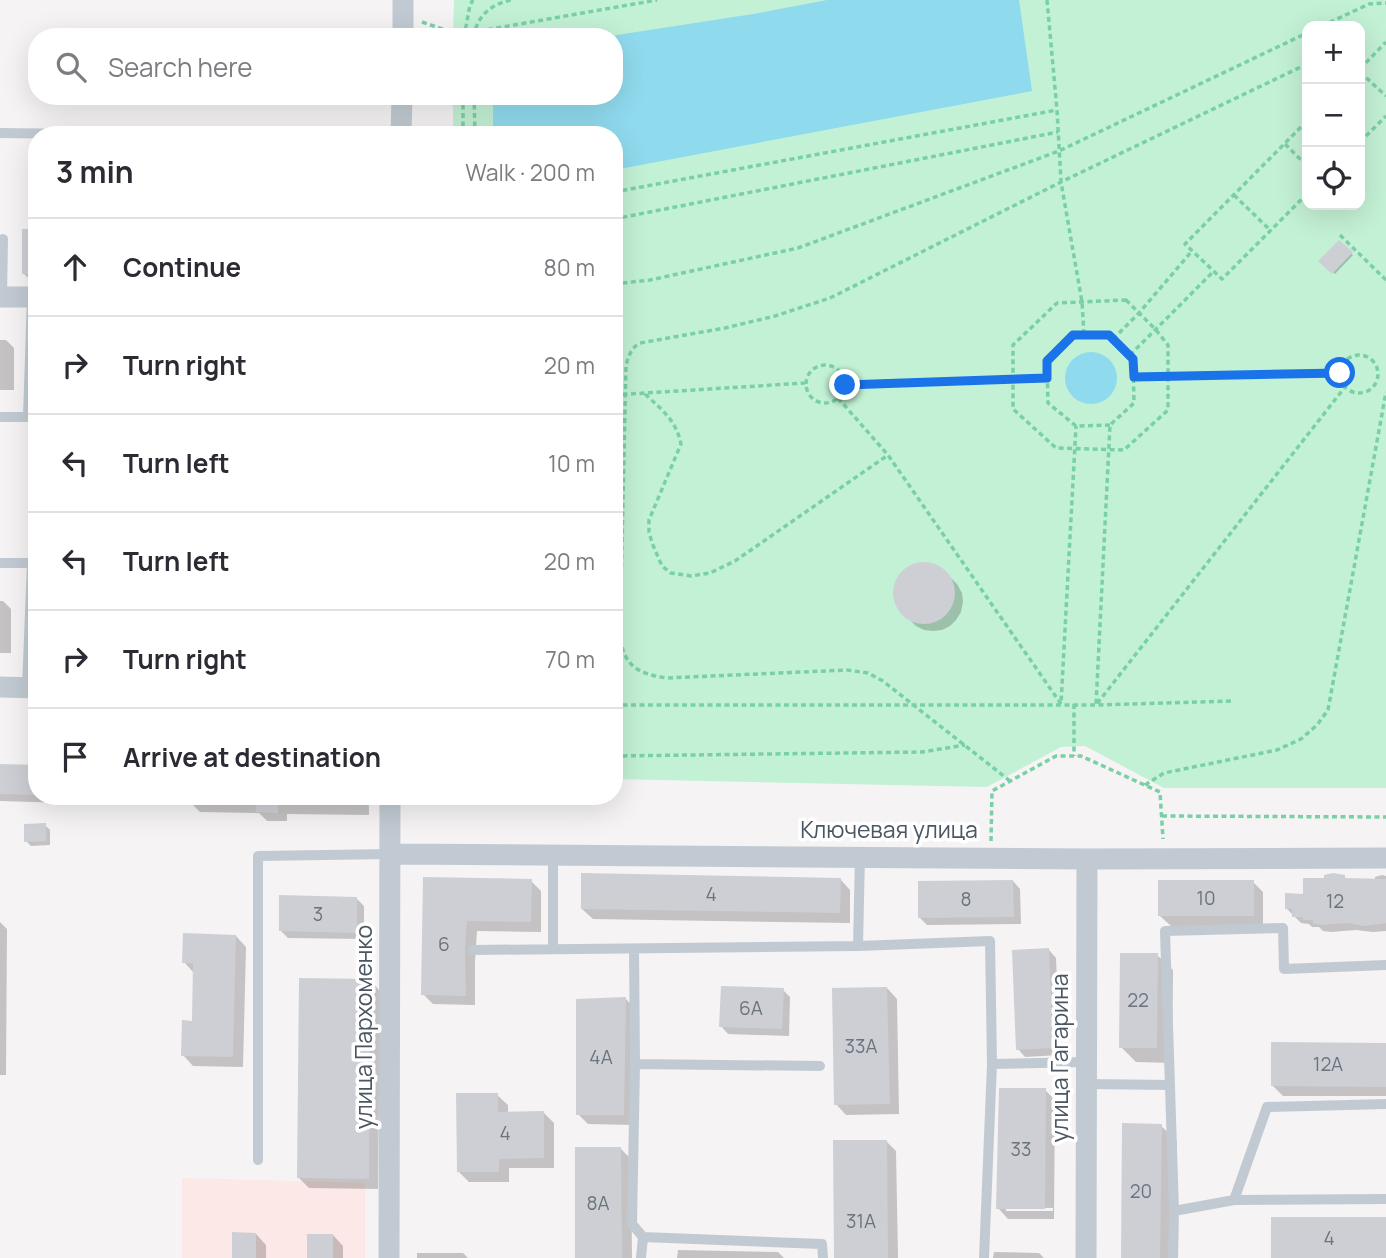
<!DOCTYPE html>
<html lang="en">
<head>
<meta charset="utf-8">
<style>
  body { margin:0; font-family:Manrope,sans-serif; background:#f7f7f7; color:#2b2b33 }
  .controls { position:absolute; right:21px; top:21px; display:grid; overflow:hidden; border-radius:14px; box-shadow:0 7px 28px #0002 }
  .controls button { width:63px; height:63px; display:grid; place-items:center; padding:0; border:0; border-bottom:2px solid #e1e1e2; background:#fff; color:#2b2b33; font:35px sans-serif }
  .stop { position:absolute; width:21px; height:21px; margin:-16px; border:5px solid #1a73e8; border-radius:50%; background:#fff }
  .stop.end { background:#1a73e8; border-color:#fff; box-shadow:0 2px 7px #0008 }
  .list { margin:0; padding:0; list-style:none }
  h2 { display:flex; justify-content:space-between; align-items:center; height:91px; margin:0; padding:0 28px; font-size:30px }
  h2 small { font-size:23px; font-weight:400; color:#7c7c81 }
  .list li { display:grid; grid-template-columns:46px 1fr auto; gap:21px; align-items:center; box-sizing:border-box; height:98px; padding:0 28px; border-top:2px solid #e1e1e2 }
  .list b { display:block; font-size:26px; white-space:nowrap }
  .list em { font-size:23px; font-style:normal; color:#7c7c81 }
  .icon { flex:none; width:38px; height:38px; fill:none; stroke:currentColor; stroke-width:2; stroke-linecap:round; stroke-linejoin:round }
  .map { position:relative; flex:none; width:1386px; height:1258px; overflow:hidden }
  .search { position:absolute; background:#fff; box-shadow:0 7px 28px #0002; left:28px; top:28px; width:595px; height:77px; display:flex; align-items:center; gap:18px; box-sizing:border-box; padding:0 24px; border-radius:28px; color:#7c7c81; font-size:26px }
  .panel { position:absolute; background:#fff; box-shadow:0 7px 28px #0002; left:28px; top:126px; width:595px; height:679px; border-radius:28px }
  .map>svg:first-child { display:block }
</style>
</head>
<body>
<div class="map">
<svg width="1386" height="1258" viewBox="0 0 1386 1258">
  <rect width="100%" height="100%" fill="#f5f3f3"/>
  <!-- medical -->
  <path fill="#fce8e6" d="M182,1178l183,5v75h-183z"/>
  <!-- green -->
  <path fill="#c3f1d5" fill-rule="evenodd" d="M454,0h932v788h-222l-79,-42 -24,1 -74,40 -373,-8v-644h-161v-39h161v-59h-161zM1307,26h53v179h-53z"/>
  <!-- water -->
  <path fill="#90daee" d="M827,0h192l13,91 -418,79v-35h-121v-39h121v-59h-10l149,-23z
    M1065 378a26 26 0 1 1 52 0a26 26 0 1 1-52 0Z"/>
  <!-- shadow -->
  <path fill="#0003" fill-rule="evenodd" d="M37,231v50h-5l-8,-7z
    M1339,242l14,13 -18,19 -14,-13z
    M0,340h6l8,8v42h-14z
    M923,563l10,1 9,5 15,15 5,9 1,9 -2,10 -5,8 -6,6 -8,4 -9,1 -9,-1 -8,-4 -15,-15 -5,-7 -1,-9 1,-9 3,-9 7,-7 8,-5z
    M0,601h3l8,8v44h-11z
    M0,766l37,1v29h30v7l-67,-2z
    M103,796h27v8h-20z
    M191,796h178v19l-82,-1v7h-20l-8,-8 -59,-1 -9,-9z
    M45,825l5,5v15l-19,1 -5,-5z
    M1382,875l4,1v55l-13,1 -17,-2 -25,2 -8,-1 -4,-4h-7l-3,-3 -8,-1 -15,-15 19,-13 39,-18 3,3h28v-3z
    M425,879l106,2 10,10v41l-64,-1 -2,30v44l-42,-1 -10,-10z
    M840,879l10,11v33l-257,-4 -11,-10z
    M1013,881l7,8 1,35 -94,1 -7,-7z
    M1253,882l10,10v34h-92l-11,-10z
    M357,899l7,7v33l-76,-1 -8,-8z
    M0,922l7,7 -1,146h-6z
    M236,936l10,11 -3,120 -50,-1 -10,-11 10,-33 1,-49 -10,-11z
    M1049,950l7,8 4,97 -35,2 -7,-8z
    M1157,955l16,15 -1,93 -36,-1 -15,-15z
    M370,980l10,11 -2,198 -69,-1 -10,-10z
    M887,988l10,11 2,115 -53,1 -10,-11z
    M783,990l7,7 -1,39 -61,-2 -7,-8z
    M626,999l10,11 -2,115 -46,-1 -10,-10z
    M1386,1044v52h-103l-11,-11z
    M1045,1090l10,10 -1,119h-46l-10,-11zM1006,1207l47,1v3h-47z
    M497,1095l11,10v8h36l10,10v45h-45v14h-40l-11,-11z
    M1161,1126l16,15 -2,117h-52z
    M886,1141l10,10 2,107h-62z
    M621,1149l10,10 1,99h-55z
    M256,1234l10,11v13h-32z
    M333,1235l10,11v12h-34z
    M678,1250l100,2 6,6h-107z
    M994,1252l45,1 5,5h-51z
    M417,1253h46l5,5h-51z"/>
  <!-- building -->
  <path fill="#cdcfd5" d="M22,229h15v45h-15z
    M1339,240l14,12 -21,22 -14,-13z
    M893 593a31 31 0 1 1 62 0a31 31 0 1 1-62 0Z
    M0,764l37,1v30l-37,-1z
    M256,796h22v17l-22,-1z
    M46,823v18l-22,1v-18z
    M581,873l260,5 -1,35 -259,-4z
    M1333,873l12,2v3l41,1v44l-22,3 -16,-3 -25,2 -10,-1v-4h-10v-3h-11v-8h-7v-16l18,1v-16h21v-3z
    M423,877l109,2 -1,43 -64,-1 -2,28 1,47 -45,-1z
    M1013,880l1,37 -96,1v-37z
    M1158,880h96v36h-96z
    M279,895l78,2v36l-78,-2z
    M183,933l53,2 -3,122 -52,-1 1,-36 10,1 1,-58h-11z
    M1049,948l4,100 -37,2 -4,-100z
    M1120,953h38l-1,95h-38z
    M299,978l71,1 -1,200 -72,-1z
    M721,986l63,2 -2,41 -63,-2z
    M887,987l3,117 -56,1 -2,-117z
    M626,997l-2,118h-48v-116z
    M1271,1042l115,1v44l-115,-1z
    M999,1088h47l-1,121h-49z
    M456,1093h42v19l46,-1v47l-45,1v13h-42z
    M1122,1123l40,1 -2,134h-39z
    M833,1140h54l1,118h-54z
    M575,1147h46l1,111h-47z
    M1271,1217h115v41h-115z
    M232,1232l24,1v25h-24z
    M307,1234h26v24h-26z"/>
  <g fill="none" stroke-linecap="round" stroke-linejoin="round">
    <!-- path -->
    <path stroke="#7ad0a6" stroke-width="3.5" stroke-dasharray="5 3.5" stroke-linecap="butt" d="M1047,0l10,110 4,72 21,120 2,33
      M422,22l32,11 20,-1 183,-32
      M1322,26l47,-22 17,-1
      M464,37l6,-32 3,-5
      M474,37c2,-20 17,-33 37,-37
      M1360,69l26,-27
      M1360,72l26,24
      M474,96l1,39
      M1307,121l-122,123 37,35 85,-85
      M463,135v-39
      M1360,142l26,-26
      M1285,144l22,22
      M614,192l443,-82
      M1234,195l36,35
      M614,219l444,-87
      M1340,235l46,45
      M614,284l36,-4 148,-32 261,-97 248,-118
      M1126,300l30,30 12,15v65l-44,40 -68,-2 -43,-39v-64l44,-42z
      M1113,339l26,-26 53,-62
      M1340 374a19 19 0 1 1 38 0a19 19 0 1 1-38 0Z
      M1130,355l84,-84
      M806 384a19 19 0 1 1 38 0a19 19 0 1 1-38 0Z
      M1134,377l206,-4
      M844,385l203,-7
      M645,394c17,16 31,26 36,50l-32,76v12l3,11 10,23 9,7 20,3 19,-3 25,-12 153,-106
      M614,395l191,-12
      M838,398l50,57 173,249 15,-278
      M1110,425l-34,1 -28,-23 -1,-42 26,-26h36l24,24 1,44 -24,22 -14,280 249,-318
      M1074,704v52
      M614,705h482l138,-4
      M614,756l308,-4 43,-7
      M1010,781l-127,-100 -15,-8 -21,-3 -180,8c-29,-4 -44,-12 -47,-43l6,-270c3,-10 5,-17 14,-22l85,-15 50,-12 55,-18 231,-116 246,-118
      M1145,785l19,-12 113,-23 24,-11 16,-14 11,-15 58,-318
      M1162,816l224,1
      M991,841l1,-50 64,-35h25l79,36 3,47"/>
    <!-- service -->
    <path stroke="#c1cad2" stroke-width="10" d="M0,133l169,2
      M2,297l1,-58
      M0,417h28l4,-120
      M0,563h32l-5,125
      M858,946l2,-90
      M553,949v-94
      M634,949l1,115
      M473,950l385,-4 132,-5 2,123 -8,194
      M992,1064l95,-2
      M1086,1084l84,1
      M258,1160v-304l133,-2
      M1234,1200l33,-93 119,-3
      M1174,1211l-9,-280 118,-3 1,41 102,-4
      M643,1237l-11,-13 3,-160 185,2
      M641,1258l2,-21 179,7 1,14
      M1173,1258l1,-47 60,-11 152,-1"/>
    <!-- minor -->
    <path stroke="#c1cad2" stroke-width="21" d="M403,37v-37
      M401,135l1,-39
      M0,297h37
      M0,687l37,1
      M391,854l696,5 299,-1
      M389,1258l1,-462
      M1086,1258l1,-399"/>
  </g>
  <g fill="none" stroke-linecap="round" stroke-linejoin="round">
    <!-- route -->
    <path stroke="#1a73e8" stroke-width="9" d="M845,385l202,-7v-17l26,-26h36l24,24 1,18 206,-4"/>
  </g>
  <g text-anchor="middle" stroke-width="7" stroke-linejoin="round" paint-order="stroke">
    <!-- number labels -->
    <g font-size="19" fill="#6b747e">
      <text x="711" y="901">4</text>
      <text x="1206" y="905">10</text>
      <text x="966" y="906">8</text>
      <text x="1335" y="908">12</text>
      <text x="318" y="921">3</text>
      <text x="444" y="951">6</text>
      <text x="1138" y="1007">22</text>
      <text x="751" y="1015">6А</text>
      <text x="861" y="1053">33А</text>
      <text x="601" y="1064">4А</text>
      <text x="1328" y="1071">12А</text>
      <text x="505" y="1140">4</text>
      <text x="1021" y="1156">33</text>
      <text x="1141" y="1198">20</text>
      <text x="598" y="1210">8А</text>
      <text x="861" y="1228">31А</text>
      <text x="1329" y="1245">4</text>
    </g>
    <!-- street labels -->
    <g font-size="23" fill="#4a5661" stroke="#fff">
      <text x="889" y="838">Ключевая улица</text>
      <text transform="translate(364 1027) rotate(-90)" y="8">улица Пархоменко</text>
      <text transform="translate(1060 1058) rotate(-90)" y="8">улица Гагарина</text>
    </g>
  </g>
</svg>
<div class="controls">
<button>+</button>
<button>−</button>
<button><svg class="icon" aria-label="locate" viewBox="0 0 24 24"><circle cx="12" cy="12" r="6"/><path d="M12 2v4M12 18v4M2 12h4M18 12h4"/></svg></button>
</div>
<div class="stop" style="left:1340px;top:373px"></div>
<div class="stop end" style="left:845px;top:385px"></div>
<div class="search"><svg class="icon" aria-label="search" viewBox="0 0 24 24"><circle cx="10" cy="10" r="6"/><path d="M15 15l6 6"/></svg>Search here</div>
<section class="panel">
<h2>3 min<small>Walk · 200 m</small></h2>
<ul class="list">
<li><svg class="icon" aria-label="ahead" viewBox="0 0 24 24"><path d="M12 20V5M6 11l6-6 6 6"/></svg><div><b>Continue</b></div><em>80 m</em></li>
<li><svg class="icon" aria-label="right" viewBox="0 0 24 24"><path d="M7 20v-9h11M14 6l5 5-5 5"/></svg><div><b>Turn right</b></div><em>20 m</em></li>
<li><svg class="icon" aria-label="left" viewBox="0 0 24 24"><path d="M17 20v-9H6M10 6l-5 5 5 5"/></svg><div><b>Turn left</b></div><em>10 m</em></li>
<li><svg class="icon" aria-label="left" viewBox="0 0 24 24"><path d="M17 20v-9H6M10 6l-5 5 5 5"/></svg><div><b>Turn left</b></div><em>20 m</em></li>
<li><svg class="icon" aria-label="right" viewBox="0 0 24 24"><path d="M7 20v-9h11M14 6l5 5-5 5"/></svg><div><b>Turn right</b></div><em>70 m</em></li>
<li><svg class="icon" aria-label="arrive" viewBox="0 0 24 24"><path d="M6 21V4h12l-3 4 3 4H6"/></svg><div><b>Arrive at destination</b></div></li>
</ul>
</section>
</div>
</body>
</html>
